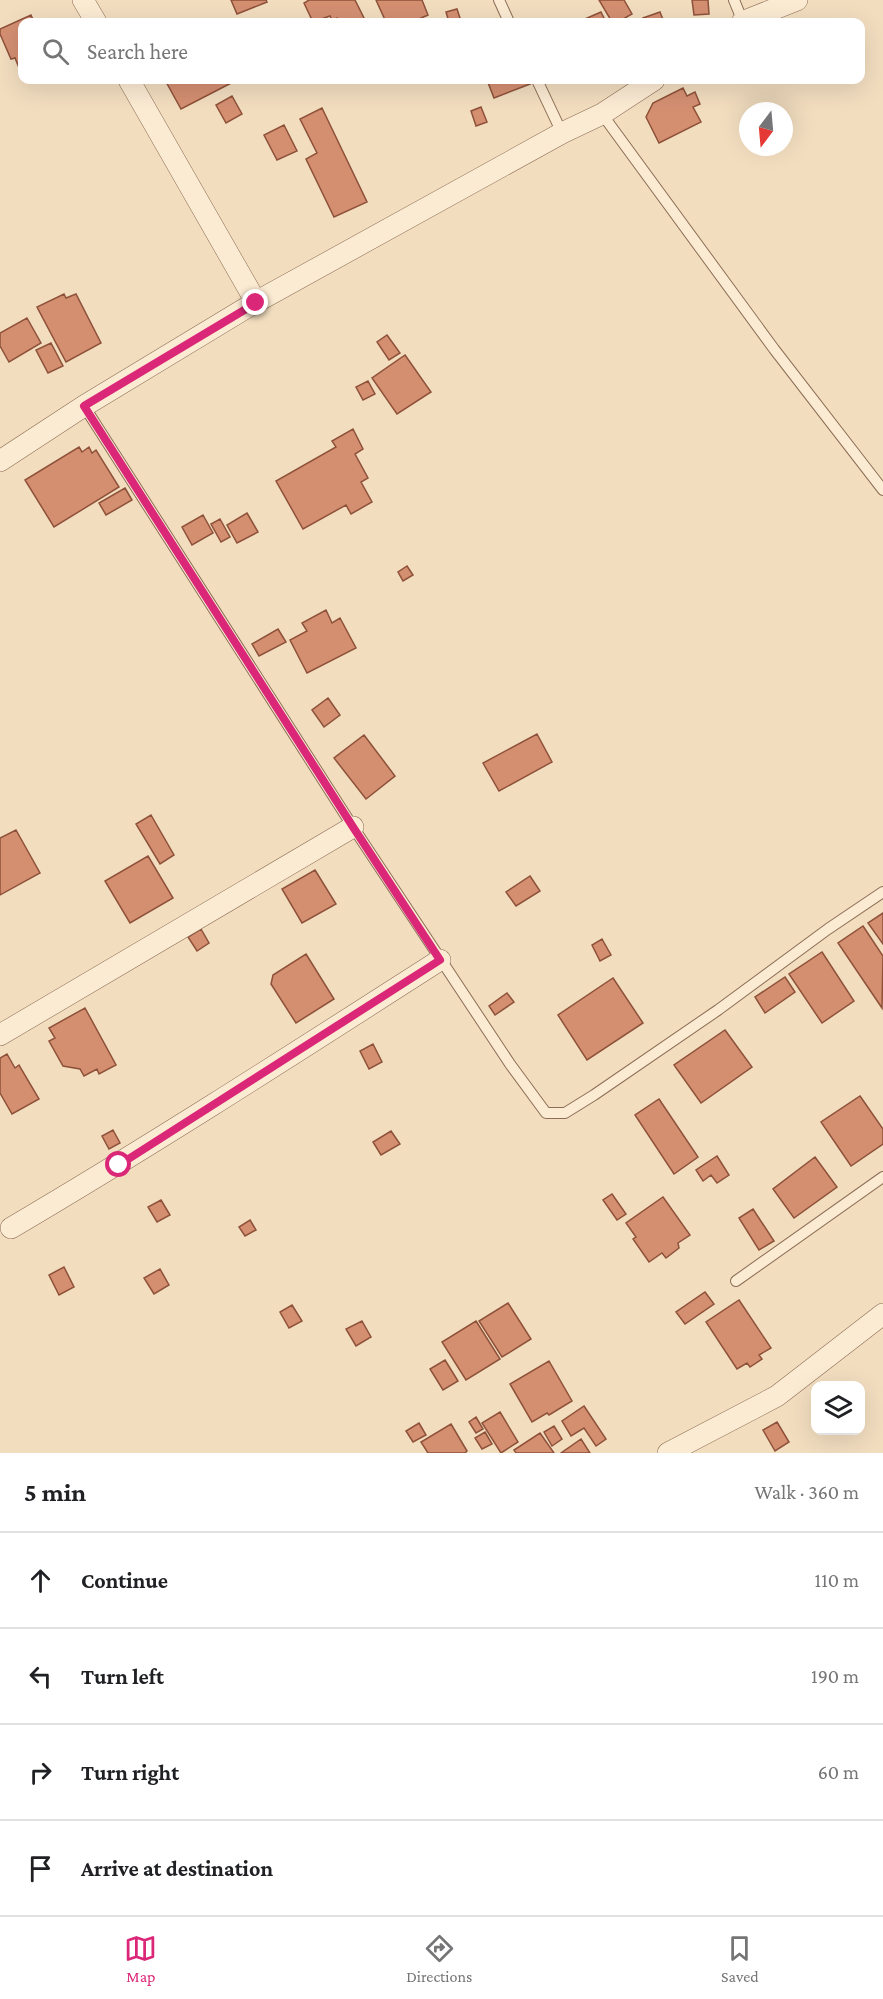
<!DOCTYPE html>
<html lang="en">
<head>
<meta charset="utf-8">
<style>
  body { margin:0; font-family:"Crimson Pro",serif; background:#f6f6f6; color:#202124 }
  .controls { position:absolute; right:18px; bottom:18px; display:grid; overflow:hidden; border-radius:12px; box-shadow:0 6px 24px #0002 }
  .controls button { width:54px; height:54px; display:grid; place-items:center; padding:0; border:0; border-bottom:2px solid #e0e0e0; background:#fff; color:#202124; font:30px sans-serif }
  .compass { position:absolute; left:739px; top:102px; width:54px; height:54px; border-radius:50%; background:#fff; box-shadow:0 6px 24px #0002; rotate:196deg }
  .stop { position:absolute; width:18px; height:18px; margin:-14px; border:4px solid #db2777; border-radius:50%; background:#fff }
  .stop.end { background:#db2777; border-color:#fff; box-shadow:0 2px 6px #0008 }
  .list { margin:0; padding:0; list-style:none }
  h2 { display:flex; justify-content:space-between; align-items:center; height:78px; margin:0; padding:0 24px; font-size:26px }
  h2 small { font-size:20px; font-weight:400; color:#757577 }
  .list li { display:grid; grid-template-columns:39px 1fr auto; gap:18px; align-items:center; box-sizing:border-box; height:96px; padding:0 24px; border-top:2px solid #e0e0e0 }
  .list b { display:block; font-size:22px; white-space:nowrap }
  .list em { font-size:20px; font-style:normal; color:#757577 }
  .icon { flex:none; width:33px; height:33px; fill:none; stroke:currentColor; stroke-width:2; stroke-linecap:round; stroke-linejoin:round }
  .map { position:relative; flex:none; width:883px; height:1453px; overflow:hidden }
  .search { position:absolute; background:#fff; box-shadow:0 6px 24px #0002; left:18px; right:18px; top:18px; height:66px; display:flex; align-items:center; gap:15px; box-sizing:border-box; padding:0 21px; border-radius:12px; color:#757577; font-size:22px }
  .sheet { height:462px; background:#fff }
  nav { display:flex; justify-content:space-around; align-items:center; box-sizing:border-box; height:84px; border-top:2px solid #e0e0e0; background:#fff; font-size:16px; color:#757577 }
  nav a { display:grid; justify-items:center; gap:3px }
  nav .on { color:#db2777 }
  .map>svg:first-child { display:block }
</style>
</head>
<body>
<div class="map">
<svg width="883" height="1453" viewBox="0 0 883 1453">
  <rect width="100%" height="100%" fill="#f2ddbf"/>
  <!-- building -->
  <path fill="#d48f71" stroke="#8e5139" stroke-width="1.5" d="M231,0h35l1,2 -30,12z
    M309,0h46l11,22h-27l-2,-4 -5,2 -2,-4 -17,6 -9,-19z
    M376,0h46l6,15 -16,7h-26z
    M599,0h25l8,14 -14,8h-6z
    M692,0h16l1,14 -15,1z
    M457,9l4,12 -12,1 -3,-10z
    M601,12l5,10h-28z
    M660,12l4,10h-19l-2,-4z
    M31,15l3,7h-12v47l-2,1 -5,-12 -4,1 -11,-25v-5z
    M165,80h72l-56,29z
    M487,80h41l2,4 -36,14z
    M683,88l4,8 8,-4 5,12 -7,3 8,15 -42,21 -13,-26 7,-14z
    M232,96l10,18 -16,9 -10,-18z
    M481,107l6,15 -11,4 -5,-15z
    M322,108l45,94 -33,15 -28,-58 11,-6 -17,-34z
    M284,125l13,26 -20,9 -13,-25z
    M64,294l2,4 10,-4 25,49 -35,19 -29,-55z
    M27,318l14,25 -32,19 -9,-16v-13z
    M387,335l13,18 -11,7 -12,-18z
    M51,343l12,23 -15,7 -12,-23z
    M405,355l26,37 -34,22 -25,-36z
    M368,381l7,13 -12,6 -7,-13z
    M353,429l10,20 -8,5 13,24 -7,4 11,20 -21,12 -5,-9 -43,24 -27,-48 60,-34 -4,-6z
    M79,447l3,5 7,-5 3,6 4,-3 23,37 -65,40 -29,-47z
    M125,488l7,12 -26,15 -7,-12z
    M247,513l11,19 -21,11 -10,-18z
    M203,515l10,18 -21,12 -10,-18z
    M220,519l10,18 -9,5 -10,-18z
    M407,566l6,9 -10,6 -5,-9z
    M326,610l6,13 8,-5 16,30 -49,25 -17,-33 17,-9 -5,-8z
    M278,629l8,13 -27,14 -7,-12z
    M328,698l12,17 -16,12 -12,-17z
    M537,734l15,28 -53,29 -16,-28z
    M364,735l31,41 -29,23 -32,-41z
    M151,815l23,40 -14,9 -24,-40z
    M16,830l24,43 -40,22v-57z
    M148,856l25,42 -43,25 -25,-42z
    M315,870l21,34 -34,19 -20,-34z
    M530,876l10,15 -24,15 -10,-14z
    M883,913v31l-15,-21z
    M863,926l20,30 -1,52 -44,-65z
    M201,929l8,14 -12,8 -9,-14z
    M602,939l9,16 -11,6 -8,-16z
    M822,952l32,49 -32,22 -33,-49z
    M306,954l28,45 -38,24 -25,-39 2,-9z
    M785,977l10,15 -30,21 -10,-16z
    M613,978l30,45 -56,37 -29,-45z
    M507,993l7,9 -19,13 -6,-9z
    M85,1008l31,57 -17,9 -2,-5 -13,7 -4,-7 -17,-3 -14,-25 6,-3 -6,-10z
    M725,1030l27,37 -51,36 -27,-38z
    M373,1044l9,18 -13,7 -9,-18z
    M7,1054l8,14 4,-3 20,34 -27,15 -12,-21v-35z
    M860,1096l23,33v15l-32,22 -30,-44z
    M659,1099l39,58 -24,17 -39,-59z
    M113,1130l7,13 -11,6 -7,-13z
    M391,1131l9,13 -19,11 -8,-13z
    M717,1156l12,19 -12,8 -6,-8 -8,6 -7,-11z
    M815,1157l22,30 -43,31 -21,-29z
    M612,1194l14,20 -9,6 -14,-20z
    M663,1197l27,38 -12,8 1,5 -13,10 -4,-5 -13,9 -16,-23 3,-2 -10,-14z
    M161,1200l9,15 -13,7 -9,-15z
    M753,1209l21,32 -15,9 -20,-32z
    M250,1220l6,10 -11,6 -6,-9z
    M64,1267l10,20 -15,8 -10,-20z
    M160,1269l9,16 -15,9 -10,-16z
    M705,1292l9,12 -29,20 -9,-12z
    M739,1300l32,48 -12,7 3,4 -12,8 -3,-4 -10,6 -31,-47z
    M508,1303l23,36 -29,18 -23,-36z
    M292,1305l10,16 -13,7 -9,-16z
    M362,1321l9,16 -15,9 -10,-17z
    M476,1321l24,38 -34,21 -24,-38z
    M445,1360l13,21 -15,9 -13,-21z
    M549,1361l23,40 -23,14 -2,-2 -15,9 -22,-38z
    M584,1406l22,33 -10,7 -12,-18 -13,8 -9,-15z
    M500,1412l18,30 -17,11 -19,-30z
    M476,1417l7,12 -7,4 -7,-11z
    M777,1422l12,20 -14,9 -12,-21z
    M419,1423l7,12 -13,7 -7,-11z
    M451,1424l16,27 -2,2h-37l-7,-11z
    M554,1426l8,13 -10,7 -8,-14z
    M485,1432l7,12 -10,5 -7,-11z
    M540,1433l14,20h-38l-2,-3z
    M581,1439l9,14h-29z"/>
  <g fill="none" stroke-linecap="round" stroke-linejoin="round">
    <!-- lane casing -->
    <g stroke="#8c6d55" stroke-width="12">
      <path id="lane" d="M499,0l10,22
        M734,0l9,22
        M537,80l25,53
        M602,114l172,235 109,141
        M84,406l269,421 157,237 36,49h19l29,-18 124,-85 110,-81 55,-37
        M736,1281l147,-104"/>
    </g>
    <!-- street casing -->
    <g stroke="#8c6d55" stroke-width="22">
      <path id="street" d="M83,0l13,22
        M742,22l55,-22
        M129,80l127,222
        M0,461l84,-55 172,-104 306,-169 40,-19 52,-34
        M0,1035l353,-208
        M11,1228c146,-86 287,-177 429,-268
        M668,1453l109,-57 106,-82"/>
    </g>
    <!-- lane -->
    <use href="#lane" stroke="#fcebd3" stroke-width="10"/>
    <!-- street -->
    <use href="#street" stroke="#fcebd3" stroke-width="21"/>
  </g>
  <g fill="none" stroke-linecap="round" stroke-linejoin="round">
    <!-- route -->
    <path stroke="#db2777" stroke-width="8" d="M119,1165l321,-205 -87,-133 -269,-421 172,-103"/>
  </g>
</svg>
<div class="controls">
<button><svg class="icon" aria-label="layers" viewBox="0 0 24 24"><path d="M12 4l9 5-9 5-9-5zM3 14l9 5 9-5"/></svg></button>
</div>
<svg class="compass" viewBox="-18 -18 36 36"><path d="M0-13l5 13h-10z" fill="#e53935"/><path d="M0 13l5-13h-10z" fill="#757577"/></svg>
<div class="stop" style="left:119px;top:1165px"></div>
<div class="stop end" style="left:256px;top:303px"></div>
<div class="search"><svg class="icon" aria-label="search" viewBox="0 0 24 24"><circle cx="10" cy="10" r="6"/><path d="M15 15l6 6"/></svg>Search here</div>
</div>
<section class="sheet">
<h2>5 min<small>Walk · 360 m</small></h2>
<ul class="list">
<li><svg class="icon" aria-label="ahead" viewBox="0 0 24 24"><path d="M12 20V5M6 11l6-6 6 6"/></svg><div><b>Continue</b></div><em>110 m</em></li>
<li><svg class="icon" aria-label="left" viewBox="0 0 24 24"><path d="M17 20v-9H6M10 6l-5 5 5 5"/></svg><div><b>Turn left</b></div><em>190 m</em></li>
<li><svg class="icon" aria-label="right" viewBox="0 0 24 24"><path d="M7 20v-9h11M14 6l5 5-5 5"/></svg><div><b>Turn right</b></div><em>60 m</em></li>
<li><svg class="icon" aria-label="arrive" viewBox="0 0 24 24"><path d="M6 21V4h12l-3 4 3 4H6"/></svg><div><b>Arrive at destination</b></div></li>
</ul>
</section>
<nav>
<a class="on"><svg class="icon" aria-label="map" viewBox="0 0 24 24"><path d="M3 6l6-2 6 2 6-2v14l-6 2-6-2-6 2zM9 4v14M15 6v14"/></svg>Map</a>
<a><svg class="icon" aria-label="directions" viewBox="0 0 24 24"><path d="M12 3l9 9-9 9-9-9zM9 14v-3h6M13 9l2 2-2 2"/></svg>Directions</a>
<a><svg class="icon" aria-label="saved" viewBox="0 0 24 24"><path d="M7 4h10v16l-5-4-5 4z"/></svg>Saved</a>
</nav>
</body>
</html>
